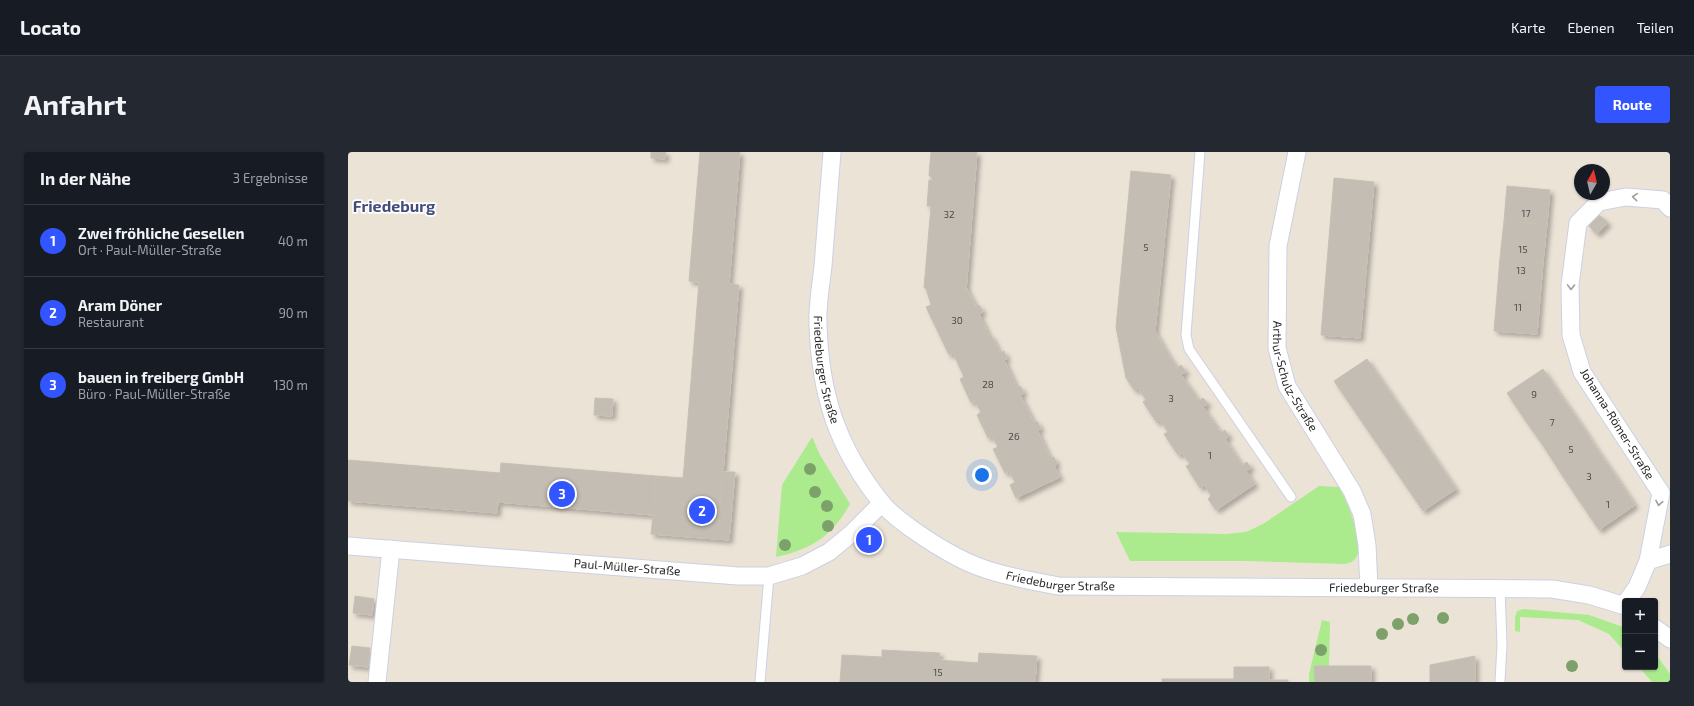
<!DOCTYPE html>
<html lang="de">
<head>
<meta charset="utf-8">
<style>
  body { margin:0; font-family:"Exo 2",sans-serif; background:#242831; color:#f1f3f6 }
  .controls { position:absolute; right:12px; bottom:12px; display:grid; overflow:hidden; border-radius:4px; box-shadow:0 1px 3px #0004 }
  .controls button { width:36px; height:36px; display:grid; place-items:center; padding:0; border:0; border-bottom:1px solid #363941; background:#171b24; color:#f1f3f6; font:20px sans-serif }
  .compass { position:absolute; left:1226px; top:12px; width:36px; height:36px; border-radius:50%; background:#171b24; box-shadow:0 1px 3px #0004; rotate:8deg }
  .you { position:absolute; left:634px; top:323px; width:14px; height:14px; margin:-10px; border:3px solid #fff; border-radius:50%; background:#1a73e8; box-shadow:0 0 0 6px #1a73e833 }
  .badge { display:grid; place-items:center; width:26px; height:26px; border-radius:50%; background:#3255ff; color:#fff; font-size:13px; font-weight:700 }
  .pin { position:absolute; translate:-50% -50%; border:2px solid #fff; box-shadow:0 1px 4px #0006 }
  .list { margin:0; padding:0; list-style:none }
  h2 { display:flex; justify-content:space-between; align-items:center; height:52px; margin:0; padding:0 16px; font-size:17px }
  h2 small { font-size:13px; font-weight:400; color:#9ea1a6 }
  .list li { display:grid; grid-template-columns:26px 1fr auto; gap:12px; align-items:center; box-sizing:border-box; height:72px; padding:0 16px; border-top:1px solid #363941 }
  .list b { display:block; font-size:15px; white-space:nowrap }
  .list p { margin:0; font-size:13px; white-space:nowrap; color:#9ea1a6 }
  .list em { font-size:13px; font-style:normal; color:#9ea1a6 }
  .map { position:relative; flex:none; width:1322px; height:530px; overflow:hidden; border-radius:4px }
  header { display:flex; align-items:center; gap:24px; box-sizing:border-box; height:56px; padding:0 20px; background:#171b24; border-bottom:1px solid #363941 }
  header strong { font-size:19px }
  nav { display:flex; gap:22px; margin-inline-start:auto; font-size:14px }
  .intro { display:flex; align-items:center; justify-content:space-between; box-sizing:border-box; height:96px; padding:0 24px }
  h1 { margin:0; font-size:28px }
  .button { padding:10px 18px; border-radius:4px; background:#3255ff; color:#fff; font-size:14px; font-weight:700 }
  main { display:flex; gap:24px; padding:0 24px }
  aside { flex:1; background:#171b24; border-radius:4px; box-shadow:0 1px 3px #0004 }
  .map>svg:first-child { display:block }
</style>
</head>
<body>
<header>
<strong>Locato</strong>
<nav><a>Karte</a><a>Ebenen</a><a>Teilen</a></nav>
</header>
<div class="intro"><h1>Anfahrt</h1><a class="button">Route</a></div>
<main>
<aside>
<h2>In der Nähe<small>3 Ergebnisse</small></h2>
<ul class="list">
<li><span class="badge">1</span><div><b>Zwei fröhliche Gesellen</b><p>Ort · Paul-Müller-Straße</p></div><em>40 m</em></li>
<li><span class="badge">2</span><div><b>Aram Döner</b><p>Restaurant</p></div><em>90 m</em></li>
<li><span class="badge">3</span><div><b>bauen in freiberg GmbH</b><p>Büro · Paul-Müller-Straße</p></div><em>130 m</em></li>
</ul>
</aside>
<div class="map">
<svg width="1322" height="530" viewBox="0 0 1322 530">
  <defs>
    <filter id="shadow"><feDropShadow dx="3.5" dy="3.5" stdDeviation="2" flood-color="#0004"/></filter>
  </defs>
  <rect width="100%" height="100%" fill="#ece3d7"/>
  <!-- green -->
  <path fill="#abea8d" d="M464,285l8,18 30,49c-19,33 -38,45 -74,53l6,-72z
    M971,334l20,1c8,13 26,57 17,71 -3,4 -7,5 -11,6l-99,-3h-116l-14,-29 110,2 20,-2 17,-8z
    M1176,457l65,6 34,12 2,1v24l-16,-18 -31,-14 -58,-3v15l-5,-1v-13l2,-7z
    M974,468l8,2 -1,44h-15l1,16h-6v-8z
    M1307,501l15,21v8h-18l-13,-15h16z"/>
  <!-- building -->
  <path fill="#c3bdb4" stroke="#c7c0b1" filter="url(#shadow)" d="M303,0h15l-1,7 -14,-1z
    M352,0h40l-11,133 -40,-4z
    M583,0h46l-11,139 -42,-3 7,-82h-4l2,-26h4l-4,-5z
    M783,19l40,4 -16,156 -39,-4z
    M986,26l40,4 -14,156 -39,-3z
    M1159,34l43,4 -3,34 -43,-3z
    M1250,62l10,9 -11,11 -9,-9z
    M1156,69l43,3 -4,38 -43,-4z
    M1152,106l43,4 -3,36 -43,-3z
    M351,130l40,3 -16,187 -39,-4z
    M618,135l10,20 3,-2 4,7 -4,2 10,22 -40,19 -23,-48 5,-2 -5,-17 40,3z
    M1149,143l43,3 -3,36 -43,-3z
    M768,175l39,4 11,20 -40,27z
    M643,183l9,18 4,-2 3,8 -3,1 13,28 3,-2 4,7 -4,2 14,28 3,-2 4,8 -4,1 13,28 4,-1 3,7 -3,2 6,11 -44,21 -6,-13 5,-3 -6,-11 -4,2 -12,-24 5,-2 -6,-11 -4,2 -11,-23 4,-3 -6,-11 -4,2 -11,-24 4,-2 -11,-24z
    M818,199l11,17 4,-3 5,7 -5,3 18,26 4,-3 5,6 -5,3 18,26 4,-3 4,6 -4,3 17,26 5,-3 4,6 -5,3 9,13 -39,26 -8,-11 3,-3 -4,-7 -3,-4 -4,3 -14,-22 4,-2 -8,-11 -4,2 -14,-21 4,-2 -8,-12 -3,3 -14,-21 3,-2 -8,-12 -3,3 -9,-13z
    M1019,207l89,130 -33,22 -89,-130z
    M1195,217l18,27 -36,24 -18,-27z
    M1213,244l19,27 -36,24 -19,-27z
    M247,246l18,1 -1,17 -18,-1z
    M1232,271l18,28 -36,24 -18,-28z
    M1250,299l19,27 -37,24 -18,-27z
    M0,308l152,13 -3,40 -149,-12z
    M153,311l155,13 -3,39 -155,-13z
    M336,316l39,4 -4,49 -66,-6 3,-39 27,2z
    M375,320h12l-6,68 -78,-6 2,-19 66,6z
    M1269,326l18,27 -36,25 -19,-28z
    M7,444l19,3 -2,16 -19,-2z
    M4,494l18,2 -2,19 -19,-2z
    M534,498l58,3 -1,7 39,3 1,-10 58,3 -2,26h-195l2,-27 40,2z
    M1127,504v26h-45v-17z
    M966,514h57v16h-56z
    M886,515h35v13h19v2h-126v-3h72z"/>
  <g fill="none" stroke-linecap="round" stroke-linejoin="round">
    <!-- lane casing -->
    <g stroke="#ccd0e3" stroke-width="11">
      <path id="lane" d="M852,0l-14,183 3,14 102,148
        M412,530l9,-106
        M1152,530l2,-37 -2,-56"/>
    </g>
    <!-- street casing -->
    <g stroke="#ccd0e3" stroke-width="19">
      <g id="street">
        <path id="s1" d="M484,0c-3,38 -6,76 -9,114 -2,19 -6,39 -5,58 2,70 19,123 63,178 14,18 55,44 76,55 31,17 67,22 101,29l494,3 37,6 36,11"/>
        <path id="s2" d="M949,0l-19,94 -1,102 10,38 65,105 10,23 5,31 2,43"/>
        <path id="s3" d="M0,394l390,30h31l33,-10 27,-14 23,-19 30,-30"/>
        <path d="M1300,409l13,-68 -79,-121 -11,-37 -1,-50 8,-62 21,-21 27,-5 37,3 7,8"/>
        <path d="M1279,449l10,-14 11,-26 22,-7"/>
        <path d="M1307,476l15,11"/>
        <path d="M29,530l14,-133"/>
      </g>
    </g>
    <!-- lane -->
    <use href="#lane" stroke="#fff" stroke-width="9"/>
    <!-- street -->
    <use href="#street" stroke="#fff" stroke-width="17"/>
  </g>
  <!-- trees -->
  <g fill="#7da16a">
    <circle cx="462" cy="317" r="6"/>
    <circle cx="467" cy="340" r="6"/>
    <circle cx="479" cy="354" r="6"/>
    <circle cx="480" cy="374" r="6"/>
    <circle cx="437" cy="393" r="6"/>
    <circle cx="1095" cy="466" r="6"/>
    <circle cx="1065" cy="467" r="6"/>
    <circle cx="1050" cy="472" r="6"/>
    <circle cx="1034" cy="482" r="6"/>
    <circle cx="973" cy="498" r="6"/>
    <circle cx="1224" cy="514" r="6"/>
  </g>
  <!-- one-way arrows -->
  <defs><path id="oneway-chevron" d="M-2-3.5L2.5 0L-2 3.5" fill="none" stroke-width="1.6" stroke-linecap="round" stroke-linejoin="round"/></defs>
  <g stroke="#9e9e9e">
    <use href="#oneway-chevron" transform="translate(1287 45) rotate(-175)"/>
    <use href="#oneway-chevron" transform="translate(1223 135) rotate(92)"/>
    <use href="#oneway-chevron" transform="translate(1311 351) rotate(101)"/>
  </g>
  <g text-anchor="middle" stroke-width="3.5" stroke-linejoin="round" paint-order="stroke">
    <!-- number labels -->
    <g font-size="10" fill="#4f4d4b">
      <text x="1178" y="65">17</text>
      <text x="601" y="66">32</text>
      <text x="798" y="99">5</text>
      <text x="1175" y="101">15</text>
      <text x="1173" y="122">13</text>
      <text x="1170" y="159">11</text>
      <text x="609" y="172">30</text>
      <text x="640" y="236">28</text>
      <text x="1186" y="246">9</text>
      <text x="823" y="250">3</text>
      <text x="1204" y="274">7</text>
      <text x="666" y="288">26</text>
      <text x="1223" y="301">5</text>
      <text x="862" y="307">1</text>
      <text x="1241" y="328">3</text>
      <text x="1260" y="356">1</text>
      <text x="590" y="524">15</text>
    </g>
    <!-- street labels -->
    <g font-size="12" fill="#282828" stroke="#fff">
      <text dy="4" stroke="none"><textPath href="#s1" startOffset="219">Friedeburger Straße</textPath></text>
      <text dy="4" stroke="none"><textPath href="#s2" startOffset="230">Arthur-Schulz-Straße</textPath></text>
      <text transform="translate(1269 272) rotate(58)" y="4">Johanna-Römer-Straße</text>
      <text dy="4" stroke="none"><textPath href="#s3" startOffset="280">Paul-Müller-Straße</textPath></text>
      <text dy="4" stroke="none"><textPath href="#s1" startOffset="567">Friedeburger Straße</textPath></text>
      <text dy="4" stroke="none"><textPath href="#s1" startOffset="891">Friedeburger Straße</textPath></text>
    </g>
    <!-- district labels -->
    <g font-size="16" font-weight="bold" fill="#444d7d" stroke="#fff">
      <text x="46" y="60">Friedeburg</text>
    </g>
  </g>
</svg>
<div class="controls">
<button>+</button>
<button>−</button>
</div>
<svg class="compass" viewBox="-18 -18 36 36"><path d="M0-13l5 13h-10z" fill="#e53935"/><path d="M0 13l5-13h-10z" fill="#9ea1a6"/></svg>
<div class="you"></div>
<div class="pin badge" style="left:521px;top:388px">1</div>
<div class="pin badge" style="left:354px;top:359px">2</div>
<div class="pin badge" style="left:214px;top:342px">3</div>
</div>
</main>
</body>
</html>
